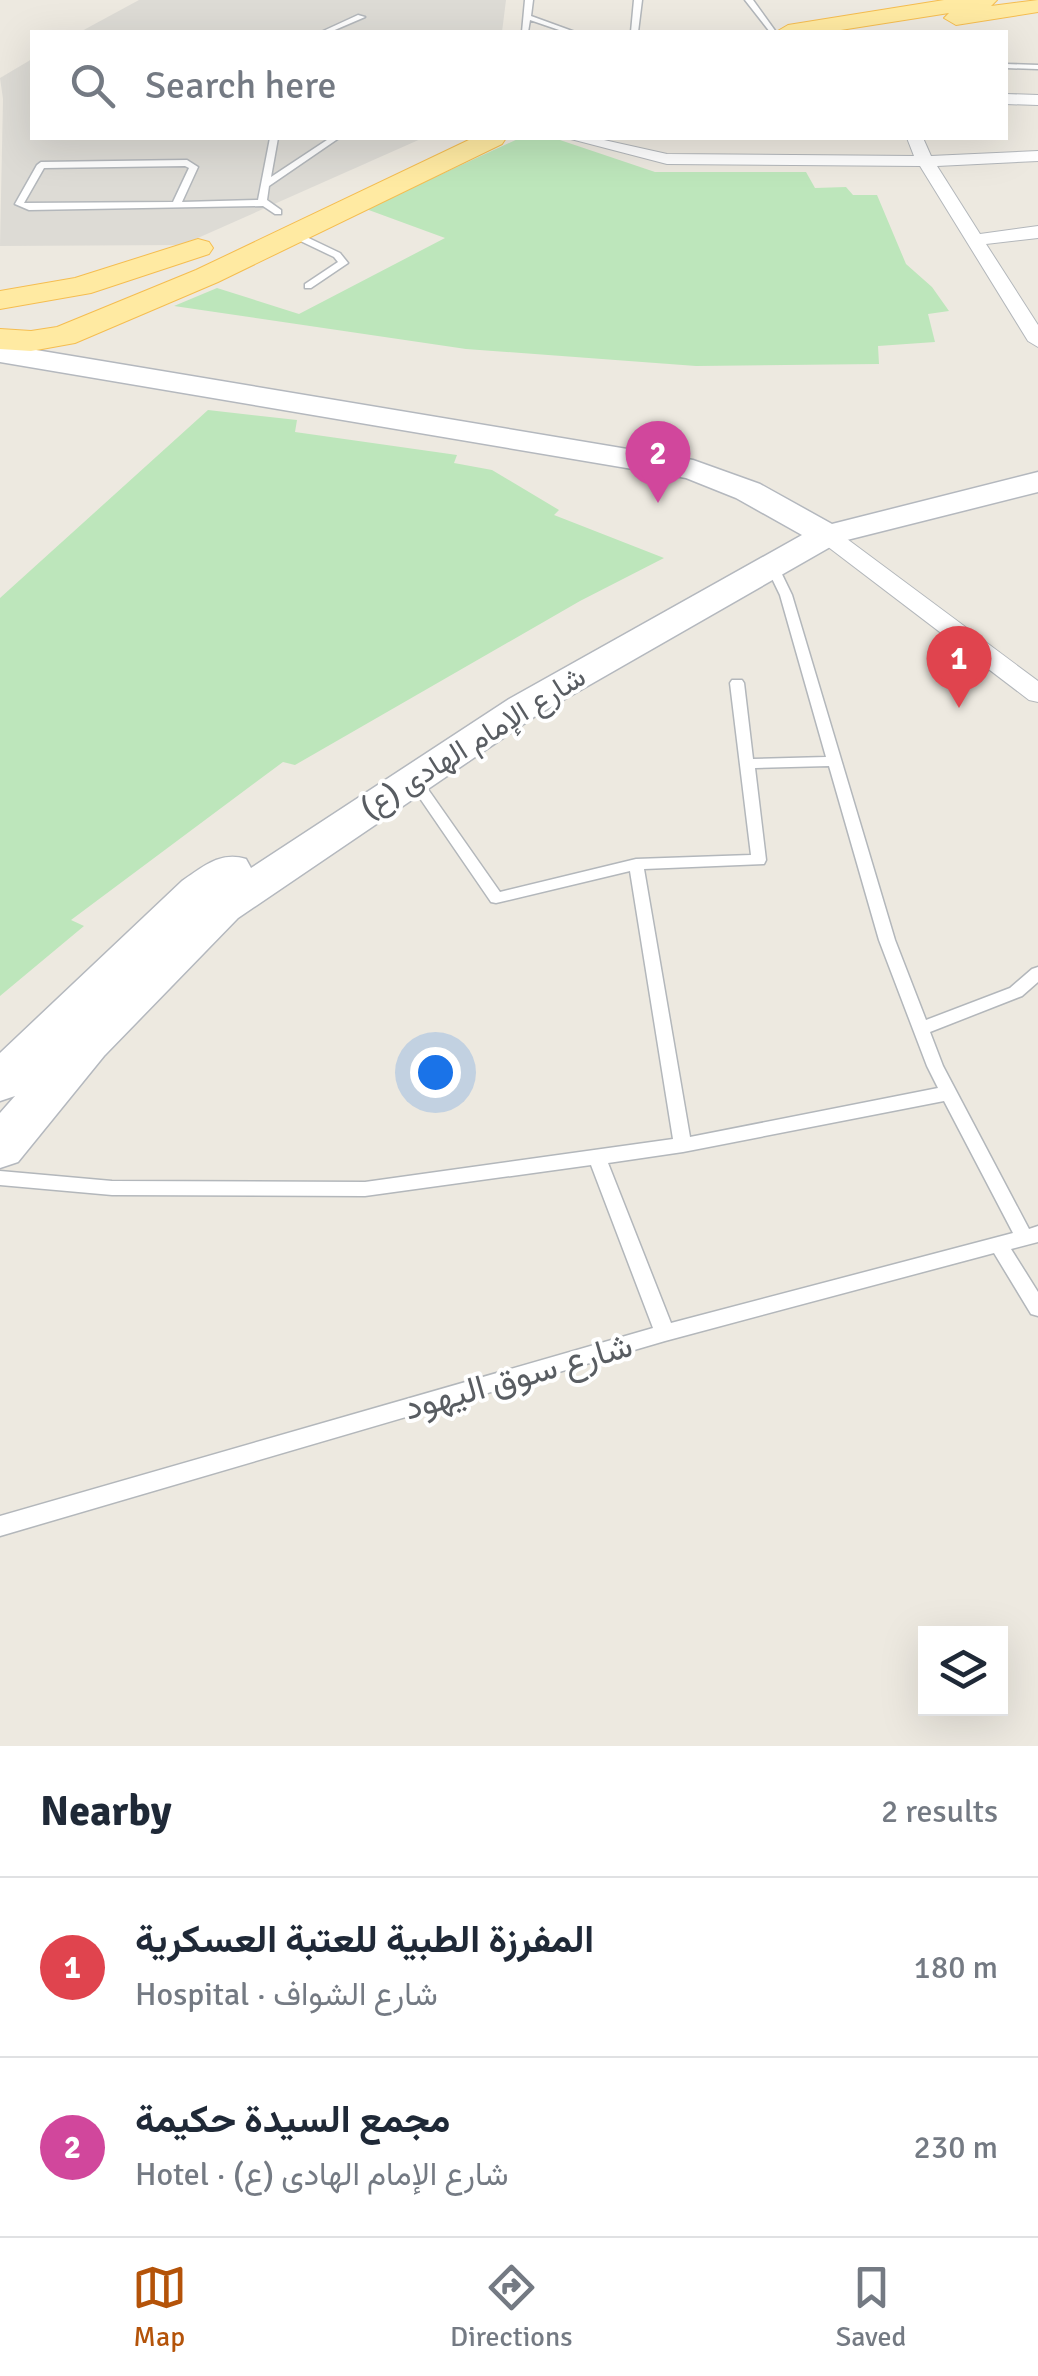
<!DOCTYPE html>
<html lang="en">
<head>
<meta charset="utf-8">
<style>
  body { margin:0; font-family:Signika,Vazirmatn,sans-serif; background:#f6f6f7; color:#1f2937 }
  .controls { position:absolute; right:30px; bottom:30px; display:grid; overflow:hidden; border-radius:0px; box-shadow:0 10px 40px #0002 }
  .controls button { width:90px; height:90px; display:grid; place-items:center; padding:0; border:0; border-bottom:2px solid #e0e1e3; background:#fff; color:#1f2937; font:50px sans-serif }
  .you { position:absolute; left:435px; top:1072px; width:35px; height:35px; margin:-25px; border:8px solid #fff; border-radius:50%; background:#1a73e8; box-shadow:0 0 0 15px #1a73e833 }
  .badge { display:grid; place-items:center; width:65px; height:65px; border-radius:50%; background:#b45309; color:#fff; font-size:32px; font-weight:700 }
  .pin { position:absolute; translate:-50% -82px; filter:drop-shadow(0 2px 5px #0008) }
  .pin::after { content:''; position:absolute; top:52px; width:35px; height:30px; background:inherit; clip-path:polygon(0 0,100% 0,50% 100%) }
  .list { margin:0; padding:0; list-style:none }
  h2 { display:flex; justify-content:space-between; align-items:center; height:130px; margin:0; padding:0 40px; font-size:42px }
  h2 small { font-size:32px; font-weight:400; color:#747a83 }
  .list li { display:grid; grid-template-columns:65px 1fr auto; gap:30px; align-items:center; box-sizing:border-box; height:180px; padding:0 40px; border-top:2px solid #e0e1e3 }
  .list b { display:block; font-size:38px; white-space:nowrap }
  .list p { margin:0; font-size:32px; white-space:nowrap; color:#747a83 }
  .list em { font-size:32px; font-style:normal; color:#747a83 }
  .icon { flex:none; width:55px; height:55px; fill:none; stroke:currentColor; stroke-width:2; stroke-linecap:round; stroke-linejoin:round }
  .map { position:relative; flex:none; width:1038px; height:1746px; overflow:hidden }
  .search { position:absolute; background:#fff; box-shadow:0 10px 40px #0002; left:30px; right:30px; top:30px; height:110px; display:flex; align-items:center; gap:25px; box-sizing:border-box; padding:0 35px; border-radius:0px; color:#747a83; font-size:38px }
  .sheet { height:490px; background:#fff }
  nav { display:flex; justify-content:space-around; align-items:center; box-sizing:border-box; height:140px; border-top:2px solid #e0e1e3; background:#fff; font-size:28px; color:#747a83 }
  nav a { display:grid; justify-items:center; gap:5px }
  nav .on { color:#b45309 }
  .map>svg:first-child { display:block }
</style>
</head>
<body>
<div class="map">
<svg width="1038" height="1746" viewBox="0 0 1038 1746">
  <rect width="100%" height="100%" fill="#ede9e0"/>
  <!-- industrial -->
  <path fill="#dddbd5" d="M139,0h367l-4,32h-422z
    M32,59v79h391l-241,107 -182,1 3,-147 -3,-21z"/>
  <!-- green -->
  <path fill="#bde6bb" d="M520,138h34l101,34h151l9,16 31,-1 7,8h24l29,69 26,23 17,24 -21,3 7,28 -57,4 1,18 -183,2 -230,-17 -292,-43 43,-18 82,26 146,-76 -79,-29z
    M208,410l89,10 -2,12 162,23 -3,8 38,7 67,40 -5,5 110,43 -84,43 -285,164 -12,-3 -212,158 13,6 -84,70v-398z"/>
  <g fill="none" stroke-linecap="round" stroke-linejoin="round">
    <!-- service casing -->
    <g stroke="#b3b7bb" stroke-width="3">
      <path id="service" d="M525,0h8l-2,16 44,16h-10l-35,-12 -2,12h-6z
        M634,0h8l-4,32h-7z
        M745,0h8l23,32h-6z
        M358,15l7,2 -35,15h-9z
        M1006,64l32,1v4l-32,-1z
        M270,138h8l-7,39 59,-39h9l-70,48 -2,14 14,10v4h-6l-12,-8 -234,4 -14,-6 22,-39 4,-3 146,-2 11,7 -16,35 76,-2zM185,166l4,2 -16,34 -149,1 20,-35z
        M290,232h6l44,21 8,10 -37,25h-6v-4l33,-22 -4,-5 -44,-21z
        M772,562l6,4 14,29 103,345 31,80 84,-32 22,-19 6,-2v15l-16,14 -92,36 13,34 86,163 9,-3v16l-27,7 27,43v24l-7,-2 -37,-61 -329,88 -665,195v-20l653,-188 -62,-163 -226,31 -253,-1 -112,-10v-14l112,10 253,1 308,-43 -43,-268 -134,32 -5,-1 -85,-124 2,-3h10l82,117 136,-33 115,-4 -21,-172 2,-3h10l2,3 9,76 73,-2 -46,-162 -14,-29zM829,766l50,174 48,126 11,22 -248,49 -46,-268 120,-5 2,-4 -11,-92zM944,1101l69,132 -342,90 -63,-160 75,-11z"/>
    </g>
    <!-- minor casing -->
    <g stroke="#b3b7bb" stroke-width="2">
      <path id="minor" d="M1006,94l32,1v10l-32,-1z
        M567,138h28l72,16 247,2 -7,-18h16l8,18 107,-5v10l-101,5 43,68 58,-8v12l-52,6 52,81v22l-10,-6 -108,-175 -253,-2z
        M827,528l8,2 203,151v21l-9,-2 -210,-160 -4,-5 4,-5z"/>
    </g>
    <!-- secondary casing -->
    <g stroke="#b4b8be" stroke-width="3">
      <path id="secondary" d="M0,344l693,116 67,24 72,40 206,-52v20l-199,50 -302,173 -299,203 -134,138 -86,106 -18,6v-55l15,-17 -15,5v-48l182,-172c21,-14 38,-30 64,-22l5,9 258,-169 293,-164 -66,-37 -50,-20 -686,-116z"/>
    </g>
    <!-- primary casing -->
    <g stroke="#f5bd50" stroke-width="2">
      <path id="primary" d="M944,0h53l-6,6 47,-6v12l-82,13 -12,-7 5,-5 -121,19h-52l12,-7z
        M473,138h33l-4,6 -284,138 -143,61 -44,8 -31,-2v-20l31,2 26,-4 139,-57z
        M198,239l11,3 4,6 -4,6 -118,39 -91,16v-18l75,-13z"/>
    </g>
    <!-- service -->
    <use href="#service" fill="#fff" fill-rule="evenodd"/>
    <!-- minor -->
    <use href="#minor" fill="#fff" fill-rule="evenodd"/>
    <!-- secondary -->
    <use href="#secondary" fill="#fff" fill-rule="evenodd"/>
    <!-- primary -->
    <use href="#primary" fill="#ffeaa2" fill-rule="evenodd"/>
  </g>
  <g text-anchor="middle" stroke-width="8" stroke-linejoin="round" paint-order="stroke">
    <!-- street labels -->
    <g font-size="30" fill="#595d62" stroke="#fff">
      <text transform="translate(473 742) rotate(-32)" y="10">شارع الإمام الهادی (ع)</text>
    </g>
    <!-- near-street labels -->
    <g font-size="35" fill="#595d62" stroke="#fff">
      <text transform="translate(518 1376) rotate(-16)" y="12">شارع سوق اليهود</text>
    </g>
  </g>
</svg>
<div class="controls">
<button><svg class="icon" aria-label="layers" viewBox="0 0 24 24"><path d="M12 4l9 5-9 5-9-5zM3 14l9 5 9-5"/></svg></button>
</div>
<div class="you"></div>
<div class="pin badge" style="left:959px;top:708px;background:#e0444e">1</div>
<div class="pin badge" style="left:658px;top:503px;background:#d1479c">2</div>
<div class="search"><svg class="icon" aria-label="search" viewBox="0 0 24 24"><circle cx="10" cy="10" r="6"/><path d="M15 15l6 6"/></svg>Search here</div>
</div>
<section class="sheet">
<h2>Nearby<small>2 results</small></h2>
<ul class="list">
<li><span class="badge" style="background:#e0444e">1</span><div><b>المفرزة الطبية للعتبة العسكرية</b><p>Hospital · شارع الشواف</p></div><em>180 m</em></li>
<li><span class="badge" style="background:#d1479c">2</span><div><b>مجمع السيدة حكيمة</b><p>Hotel · شارع الإمام الهادی (ع)</p></div><em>230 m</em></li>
</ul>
</section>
<nav>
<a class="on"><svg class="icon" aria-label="map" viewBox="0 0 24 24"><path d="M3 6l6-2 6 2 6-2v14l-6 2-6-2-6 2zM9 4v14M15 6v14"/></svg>Map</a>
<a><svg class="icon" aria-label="directions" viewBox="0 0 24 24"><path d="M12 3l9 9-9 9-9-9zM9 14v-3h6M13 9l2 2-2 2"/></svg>Directions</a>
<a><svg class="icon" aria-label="saved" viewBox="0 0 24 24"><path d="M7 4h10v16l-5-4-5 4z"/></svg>Saved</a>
</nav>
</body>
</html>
